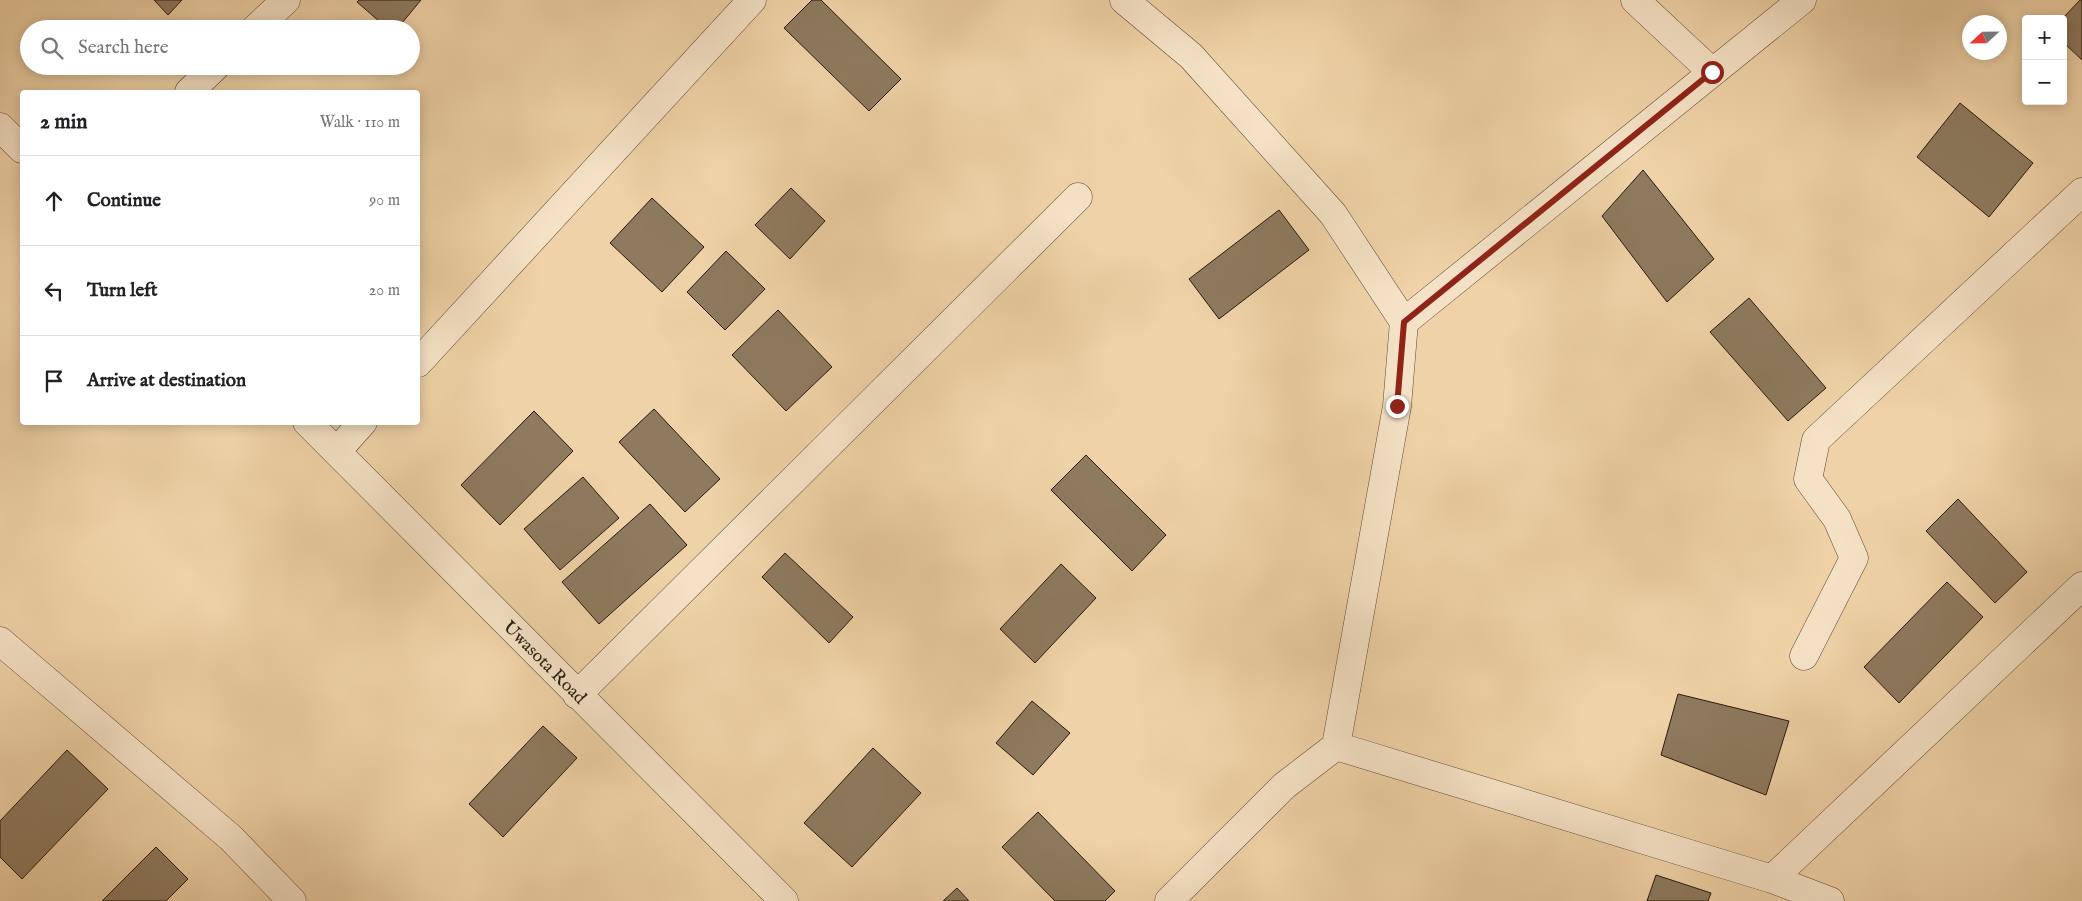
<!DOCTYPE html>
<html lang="en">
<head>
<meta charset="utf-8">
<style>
  body { margin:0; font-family:"IM FELL English",serif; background:#f6f6f6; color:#202124 }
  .controls { position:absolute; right:15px; top:15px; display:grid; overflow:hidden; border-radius:5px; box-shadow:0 2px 12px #0003 }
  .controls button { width:45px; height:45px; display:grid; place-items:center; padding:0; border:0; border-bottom:1px solid #e0e0e0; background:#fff; color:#202124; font:25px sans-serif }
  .compass { position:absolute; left:1962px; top:15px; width:45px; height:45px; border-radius:50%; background:#fff; box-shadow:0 2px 12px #0003; rotate:248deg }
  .stop { position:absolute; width:15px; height:15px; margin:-11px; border:4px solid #8f2418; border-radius:50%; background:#fff }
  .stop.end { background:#8f2418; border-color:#fff; box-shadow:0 1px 5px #0008 }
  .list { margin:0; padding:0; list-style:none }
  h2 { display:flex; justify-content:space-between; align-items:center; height:65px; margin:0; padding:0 20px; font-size:21px }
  h2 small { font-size:16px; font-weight:400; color:#757577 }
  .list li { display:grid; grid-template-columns:32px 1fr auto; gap:15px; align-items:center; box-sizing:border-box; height:90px; padding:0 20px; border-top:1px solid #e0e0e0 }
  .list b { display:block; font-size:19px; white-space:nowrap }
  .list em { font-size:16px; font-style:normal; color:#757577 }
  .icon { flex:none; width:28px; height:28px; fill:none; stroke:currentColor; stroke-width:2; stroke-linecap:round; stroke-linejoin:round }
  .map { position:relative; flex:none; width:2082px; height:901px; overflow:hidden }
  .search { position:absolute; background:#fff; box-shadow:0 2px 12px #0003; left:20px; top:20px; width:400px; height:55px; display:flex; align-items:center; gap:12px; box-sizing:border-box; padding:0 18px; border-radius:28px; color:#757577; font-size:19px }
  .panel { position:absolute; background:#fff; box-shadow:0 2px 12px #0003; left:20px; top:90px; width:400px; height:335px; border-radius:5px }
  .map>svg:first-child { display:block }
</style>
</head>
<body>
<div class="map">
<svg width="2082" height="901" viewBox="0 0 2082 901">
  <rect width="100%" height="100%" fill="#efd2a7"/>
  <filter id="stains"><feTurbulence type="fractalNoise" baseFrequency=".004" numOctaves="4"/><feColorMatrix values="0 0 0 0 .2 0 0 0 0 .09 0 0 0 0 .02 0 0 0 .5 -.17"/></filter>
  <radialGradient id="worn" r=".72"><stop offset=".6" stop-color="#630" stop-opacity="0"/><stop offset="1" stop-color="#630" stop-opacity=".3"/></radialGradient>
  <!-- building -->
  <path fill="#8e7a5f" stroke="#251b10" d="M154,0h28l-14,15z
    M359,0h62l-24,29h-9l-31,-27z
    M812,0h9l80,79 -32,32 -85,-83z
    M2080,0h2v60l-19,-18v-23h-1z
    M1960,103l73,60 -44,54 -72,-60z
    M1643,170l71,89 -47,43 -65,-86z
    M791,188l34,33 -35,38 -35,-34z
    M652,198l52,49 -42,45 -52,-49z
    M1279,210l30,40 -90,69 -30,-40z
    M726,251l39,38 -40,41 -38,-38z
    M1749,298l77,90 -38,33 -78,-89z
    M778,310l54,57 -46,44 -54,-56z
    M654,409l66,70 -35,33 -66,-70z
    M534,411l39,40 -73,74 -39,-40z
    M1086,455l80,80 -34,36 -81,-81z
    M583,477l36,41 -59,52 -36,-41z
    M1958,499l69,73 -32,31 -69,-72z
    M650,504l37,41 -88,79 -37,-42z
    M785,553l68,64 -24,26 -67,-66z
    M1061,564l35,34 -61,65 -35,-34z
    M1947,582l36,35 -84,86 -35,-36z
    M1678,694l111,27 -23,74 -105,-40z
    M1032,701l38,32 -37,42 -37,-32z
    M543,726l34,32 -74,79 -34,-33z
    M873,748l48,45 -69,74 -48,-44z
    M67,750l41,39 -86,90 -22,-22v-36z
    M1038,812l77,79 -10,10h-50l-53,-54z
    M156,847l32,32 -22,22h-64z
    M1656,875l55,18 -3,8h-61z
    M957,888l12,13h-26z"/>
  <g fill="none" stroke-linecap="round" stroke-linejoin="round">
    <!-- street casing -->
    <g stroke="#584936" stroke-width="29">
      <path id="street" d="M1124,0l67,56 142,158 71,108 -7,84 -61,340
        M1635,0l77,72
        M255,29l31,-29
        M189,92l27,-26
        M0,127l22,22
        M1404,322l398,-322
        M418,363l334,-363
        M307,422l477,479
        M337,451l26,-29
        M0,641l231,197 61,63
        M1804,656l50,-98 -17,-39 -29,-40 8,-39 266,-248
        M577,695l501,-498
        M1772,879l310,-293
        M1169,901l115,-115 52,-40 436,133 58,22"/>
    </g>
    <!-- street -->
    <use href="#street" stroke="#f5e2c6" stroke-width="28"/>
  </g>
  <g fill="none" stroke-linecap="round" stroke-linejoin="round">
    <!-- route -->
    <path stroke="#8f2418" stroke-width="6" d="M1397,406l7,-84 308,-250"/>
  </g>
  <g text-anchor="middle" stroke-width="5" stroke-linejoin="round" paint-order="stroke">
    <!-- street labels -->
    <g font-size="18" fill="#251b10" stroke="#f5e2c6">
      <text transform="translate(545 662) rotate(45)" y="6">Uwasota Road</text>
    </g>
  </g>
  <rect width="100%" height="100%" filter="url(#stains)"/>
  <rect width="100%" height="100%" fill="url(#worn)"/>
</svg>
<div class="controls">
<button>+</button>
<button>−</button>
</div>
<svg class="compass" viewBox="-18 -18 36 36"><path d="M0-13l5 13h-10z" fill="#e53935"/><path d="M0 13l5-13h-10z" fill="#757577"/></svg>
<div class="stop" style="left:1712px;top:72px"></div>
<div class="stop end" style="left:1397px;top:406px"></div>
<div class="search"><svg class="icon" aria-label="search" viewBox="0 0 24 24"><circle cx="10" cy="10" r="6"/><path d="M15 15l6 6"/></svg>Search here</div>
<section class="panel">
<h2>2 min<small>Walk · 110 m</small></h2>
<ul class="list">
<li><svg class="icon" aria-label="ahead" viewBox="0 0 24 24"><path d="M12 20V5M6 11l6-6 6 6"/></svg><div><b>Continue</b></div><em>90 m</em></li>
<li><svg class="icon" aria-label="left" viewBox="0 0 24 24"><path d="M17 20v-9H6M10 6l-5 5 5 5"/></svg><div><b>Turn left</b></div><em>20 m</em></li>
<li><svg class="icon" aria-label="arrive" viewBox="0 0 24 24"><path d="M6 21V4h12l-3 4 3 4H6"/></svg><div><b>Arrive at destination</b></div></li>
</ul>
</section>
</div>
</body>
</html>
